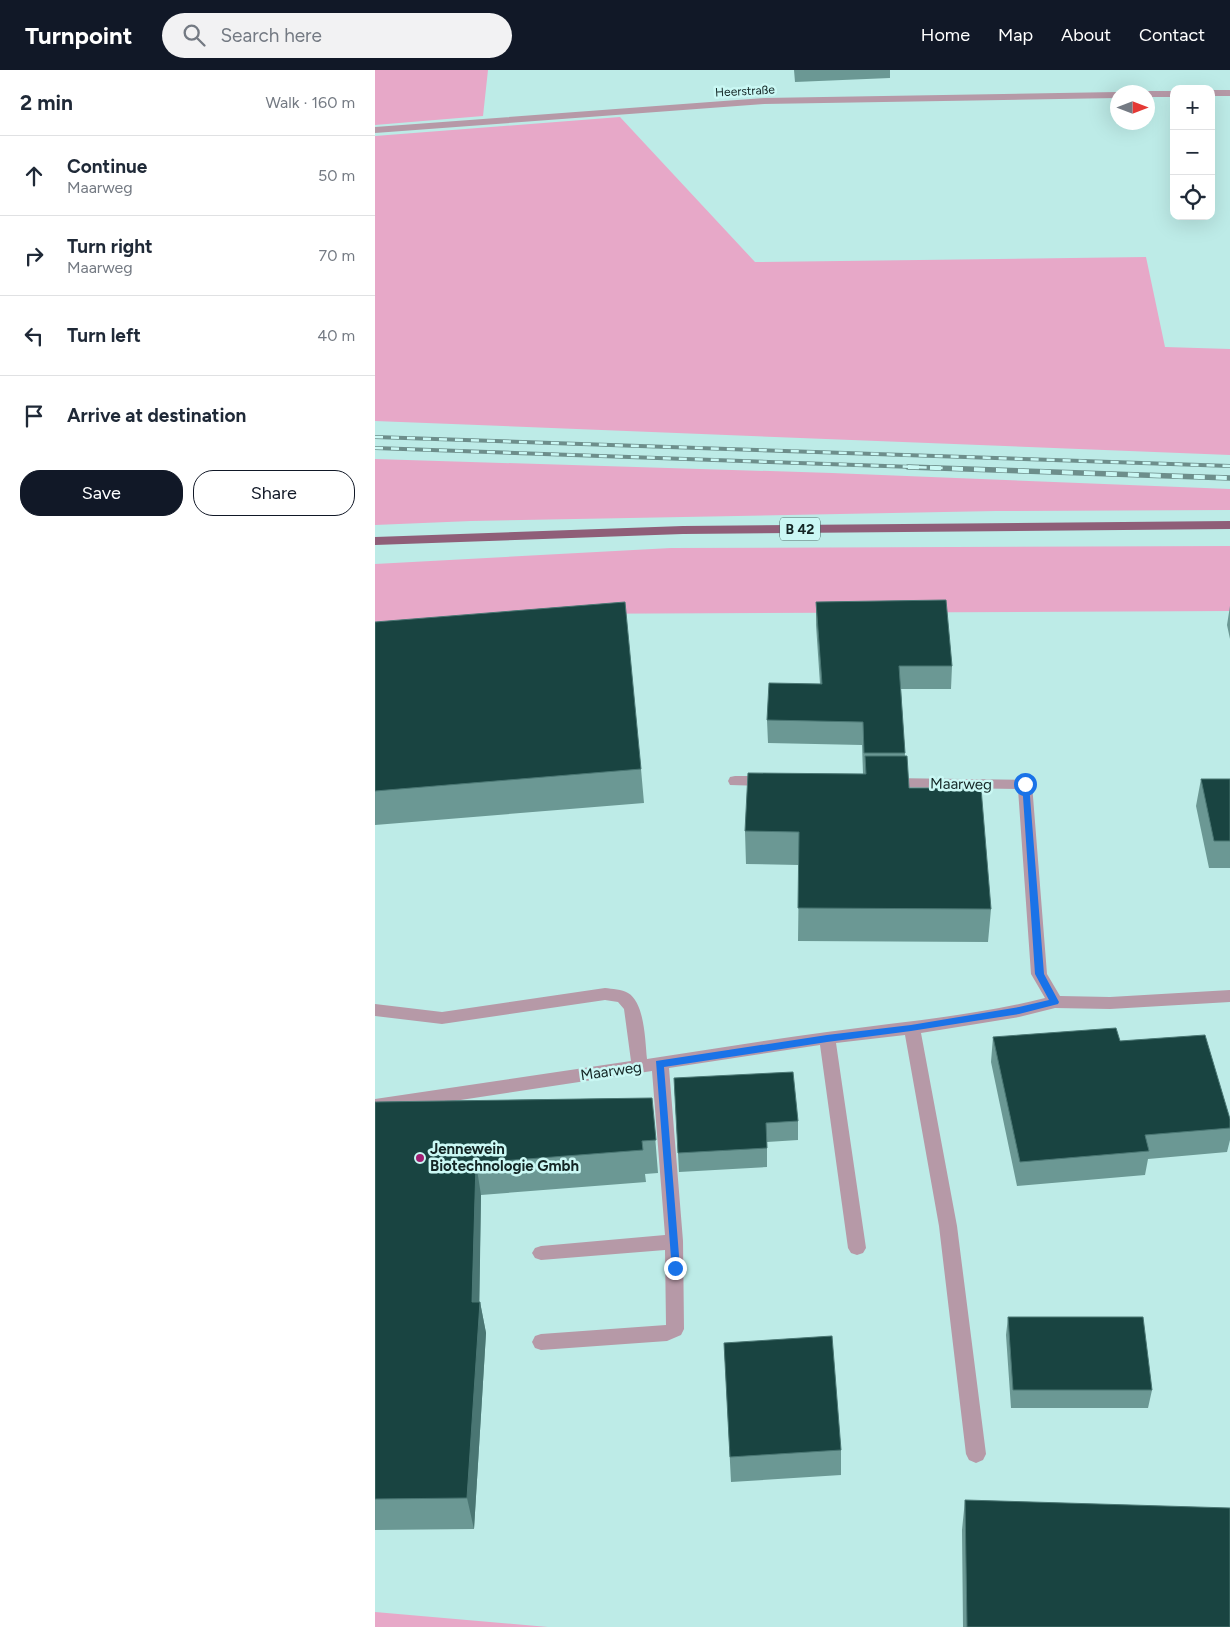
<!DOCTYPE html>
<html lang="en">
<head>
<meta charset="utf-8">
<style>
  body { margin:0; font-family:Figtree,sans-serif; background:#f2f2f3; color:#1f2937 }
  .controls { position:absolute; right:15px; top:15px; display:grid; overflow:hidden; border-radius:10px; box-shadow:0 5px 20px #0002 }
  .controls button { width:45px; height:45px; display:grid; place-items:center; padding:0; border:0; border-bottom:1px solid #e0e1e3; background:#fff; color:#1f2937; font:25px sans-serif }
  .compass { position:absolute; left:735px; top:15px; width:45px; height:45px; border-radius:50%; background:#fff; box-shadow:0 5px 20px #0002; rotate:90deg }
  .stop { position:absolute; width:15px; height:15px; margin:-11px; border:4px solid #1a73e8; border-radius:50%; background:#fff }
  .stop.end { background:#1a73e8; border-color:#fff; box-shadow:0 1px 5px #0008 }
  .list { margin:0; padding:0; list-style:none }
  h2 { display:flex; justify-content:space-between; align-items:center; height:65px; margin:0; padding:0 20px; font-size:21px }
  h2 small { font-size:16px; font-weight:400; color:#747a83 }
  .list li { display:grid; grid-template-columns:32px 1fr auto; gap:15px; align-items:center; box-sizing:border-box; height:80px; padding:0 20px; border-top:1px solid #e0e1e3 }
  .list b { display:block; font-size:19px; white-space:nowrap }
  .list p { margin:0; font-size:16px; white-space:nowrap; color:#747a83 }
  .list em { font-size:16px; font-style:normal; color:#747a83 }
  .actions { display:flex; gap:10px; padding:15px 20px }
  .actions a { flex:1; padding:11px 0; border:1px solid #111827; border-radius:20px; text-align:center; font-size:18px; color:#111827 }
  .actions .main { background:#111827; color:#fff }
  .icon { flex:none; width:28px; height:28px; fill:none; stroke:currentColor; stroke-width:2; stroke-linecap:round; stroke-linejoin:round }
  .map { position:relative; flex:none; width:855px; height:1557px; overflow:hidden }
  header { display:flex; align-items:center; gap:30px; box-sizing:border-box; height:70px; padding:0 25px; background:#111827; color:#fff }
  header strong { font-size:24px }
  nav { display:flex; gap:28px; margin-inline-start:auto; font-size:18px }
  .search { width:350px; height:45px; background:#f2f2f3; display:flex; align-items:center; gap:12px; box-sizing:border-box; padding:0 18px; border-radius:28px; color:#747a83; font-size:19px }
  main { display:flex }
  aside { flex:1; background:#fff }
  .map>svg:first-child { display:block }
</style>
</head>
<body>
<header>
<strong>Turnpoint</strong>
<div class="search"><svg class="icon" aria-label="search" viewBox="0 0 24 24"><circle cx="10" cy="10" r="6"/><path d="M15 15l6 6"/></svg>Search here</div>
<nav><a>Home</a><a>Map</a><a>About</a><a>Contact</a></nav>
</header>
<main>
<aside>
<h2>2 min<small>Walk · 160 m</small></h2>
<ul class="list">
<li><svg class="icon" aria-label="ahead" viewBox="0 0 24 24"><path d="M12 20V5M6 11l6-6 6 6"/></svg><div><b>Continue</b><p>Maarweg</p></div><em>50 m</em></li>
<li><svg class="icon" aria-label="right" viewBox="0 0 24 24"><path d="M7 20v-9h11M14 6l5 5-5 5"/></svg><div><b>Turn right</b><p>Maarweg</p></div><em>70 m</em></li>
<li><svg class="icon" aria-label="left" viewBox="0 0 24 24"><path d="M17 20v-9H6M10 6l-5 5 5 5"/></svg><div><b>Turn left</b></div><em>40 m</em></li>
<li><svg class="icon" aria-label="arrive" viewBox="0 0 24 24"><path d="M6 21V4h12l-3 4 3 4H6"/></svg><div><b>Arrive at destination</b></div></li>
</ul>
<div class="actions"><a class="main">Save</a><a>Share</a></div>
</aside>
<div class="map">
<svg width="855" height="1557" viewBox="0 0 855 1557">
  <rect width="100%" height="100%" fill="#bdebe7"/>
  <!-- green -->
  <path fill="#e7a8c8" d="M0,0h113l-5,46 -108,9z
    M245,47l135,145 391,-5 19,90 65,2v106l-855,-34v-285z
    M0,389l457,14 398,16v21l-234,1 -525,10 -96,4z
    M855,476v65l-693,3 -162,15v-65l296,-16z
    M0,1542l173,15h-173z"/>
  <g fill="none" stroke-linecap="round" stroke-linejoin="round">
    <!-- minor -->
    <path fill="#b699a7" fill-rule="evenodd" d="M836,20h19v6h-19z
      M772,21h27v6h-27v-5h-4z
      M742,22h2l-2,6 -353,6 -389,29v-6l389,-29z
      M360,706h33l5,1 2,4 -2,4 -5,1 -38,-1 -2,-4 2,-4z
      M514,708l141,2 2,4 15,190 13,22 50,1 120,-7v12l-120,7 -55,-1 -36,9 -98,16 36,193 29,228 -3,6 -7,3 -7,-3 -3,-6 -27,-228 -34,-191 -69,8 30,205 -3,5 -6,2 -6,-2 -3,-5 -28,-203 -151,23 14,173 1,88 -3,6 -14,6 -126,9 -6,-2 -3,-6 3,-6 6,-2 125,-9 -1,-75 -124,10 -6,-2 -3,-5 3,-5 6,-2 124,-11 -13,-164 -277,42v-14l256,-38 -7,-52 -6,-7 -13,-2 -163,24 -67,-8v-12l67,8 163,-24c7,1 17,1 23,5 17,10 17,48 19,66 60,-9 120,-19 180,-27 73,-10 147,-16 218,-34l-14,-24 -13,-185 -134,-2 -2,-4 2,-4z"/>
    <!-- major -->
    <path fill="#8f5e78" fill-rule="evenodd" d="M855,451v8l-547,5 -308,11v-8l308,-11z"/>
    <!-- rail-far1 casing -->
    <g stroke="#6d8e8b" stroke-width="4">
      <path id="rail-far1" d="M0,367l855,29
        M0,378l568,20"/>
    </g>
    <!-- rail casing -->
    <g stroke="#6d8e8b" stroke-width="5.5">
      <path id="rail" d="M533,397l322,11"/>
    </g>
    <!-- rail-far1 -->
    <use href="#rail-far1" stroke="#caf8f4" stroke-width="2.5" stroke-dasharray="8" stroke-linecap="butt"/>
    <!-- rail -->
    <use href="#rail" stroke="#caf8f4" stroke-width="4" stroke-dasharray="11" stroke-linecap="butt"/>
  </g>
  <!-- wall -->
  <path fill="#6b9894" d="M419,0h96v8l-95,4z
    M441,532l136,64 -1,23h-50l4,67 4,32 82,121 -3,33 -190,-1 1,-76 -53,-1 -1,-33 118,-57 -1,-29 -94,-2 -1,-23 53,-36 -4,-59z
    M855,536v33l-3,-14z
    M0,552l266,147 3,34 -269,22z
    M826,709h29v89h-21l-13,-62z
    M618,967l127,4 110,78v21l-3,12 -79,7 -3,16 -128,11 -26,-124z
    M299,1008l124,43v19l-31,2v25l-88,5z
    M277,1028l6,75 -13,1 1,8 -165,13 -2,107h1l6,31 -12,196 -99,1v-428z
    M633,1247l144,73 -4,18h-137l-5,-73z
    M349,1273l117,107v25l-110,7z
    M590,1430l265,127h-267l-1,-97z"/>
  <!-- shaded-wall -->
  <path fill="#4a7673" d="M101,1093l5,32 -2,132 1,-25 6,31 -12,196 -7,-31z"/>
  <!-- building -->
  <path fill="#194441" stroke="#4a7673" d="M571,530l6,66h-53l6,87h-41l-1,-31 -96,-2 2,-37 53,1 -6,-82z
    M250,532l16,167 -266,22v-169z
    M490,686h42l2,32h72l10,121 -193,-1 1,-76 -54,-1 3,-58 118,1z
    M826,709h29v62h-16z
    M741,958l4,13 85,-6 25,84v9l-85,7 4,16 -129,11 -27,-125z
    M418,1002l5,49 -32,2 1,25 -89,5 -4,-75z
    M277,1028l4,42 -14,1 1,9 -167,13 -4,139h8l-13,196 -92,1v-397z
    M633,1247h135l9,73h-139z
    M457,1266l9,114 -111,7 -6,-114z
    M590,1430l265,8v119h-263z"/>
  <!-- route -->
  <path fill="#1a73e8" d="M647,712h6l1,2 15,190 15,28 -1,2 -39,10 -108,17 -84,11 -163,25 16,201 -5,4 -3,-1 -16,-210 171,-26 84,-10 108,-18 30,-7 -14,-26z"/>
  <!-- markers -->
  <circle fill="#a01f72" stroke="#caf8f4" stroke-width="2" cx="45" cy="1088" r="5"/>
  <g text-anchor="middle" stroke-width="5" stroke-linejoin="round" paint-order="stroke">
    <!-- far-street labels -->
    <g font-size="12" fill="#132524" stroke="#caf8f4">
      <text transform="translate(370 21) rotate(-3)" y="4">Heerstraße</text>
    </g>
    <!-- shield labels -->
    <rect fill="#caf8f4" stroke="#4a6462" stroke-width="1" x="405" y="447.5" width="40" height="23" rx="4"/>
    <g font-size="14" font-weight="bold" fill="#132524">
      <text x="425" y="464">B 42</text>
    </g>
    <!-- street labels -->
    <g font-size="15" fill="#132524" stroke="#caf8f4">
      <text transform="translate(586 714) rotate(1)" y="5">Maarweg</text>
      <text transform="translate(236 1001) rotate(-8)" y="5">Maarweg</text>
    </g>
    <!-- poi labels -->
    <g font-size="15" font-weight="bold" fill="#132524" stroke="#caf8f4" text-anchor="start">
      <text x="55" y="1084">Jennewein<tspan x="55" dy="17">Biotechnologie Gmbh</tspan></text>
    </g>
  </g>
</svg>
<div class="controls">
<button>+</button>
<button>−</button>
<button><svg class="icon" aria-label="locate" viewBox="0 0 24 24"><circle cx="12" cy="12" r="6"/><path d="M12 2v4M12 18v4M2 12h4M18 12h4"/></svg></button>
</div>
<svg class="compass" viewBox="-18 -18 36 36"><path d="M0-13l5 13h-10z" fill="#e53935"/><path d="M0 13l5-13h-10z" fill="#747a83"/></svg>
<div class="stop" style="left:650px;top:714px"></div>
<div class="stop end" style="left:300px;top:1198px"></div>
</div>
</main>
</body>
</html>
